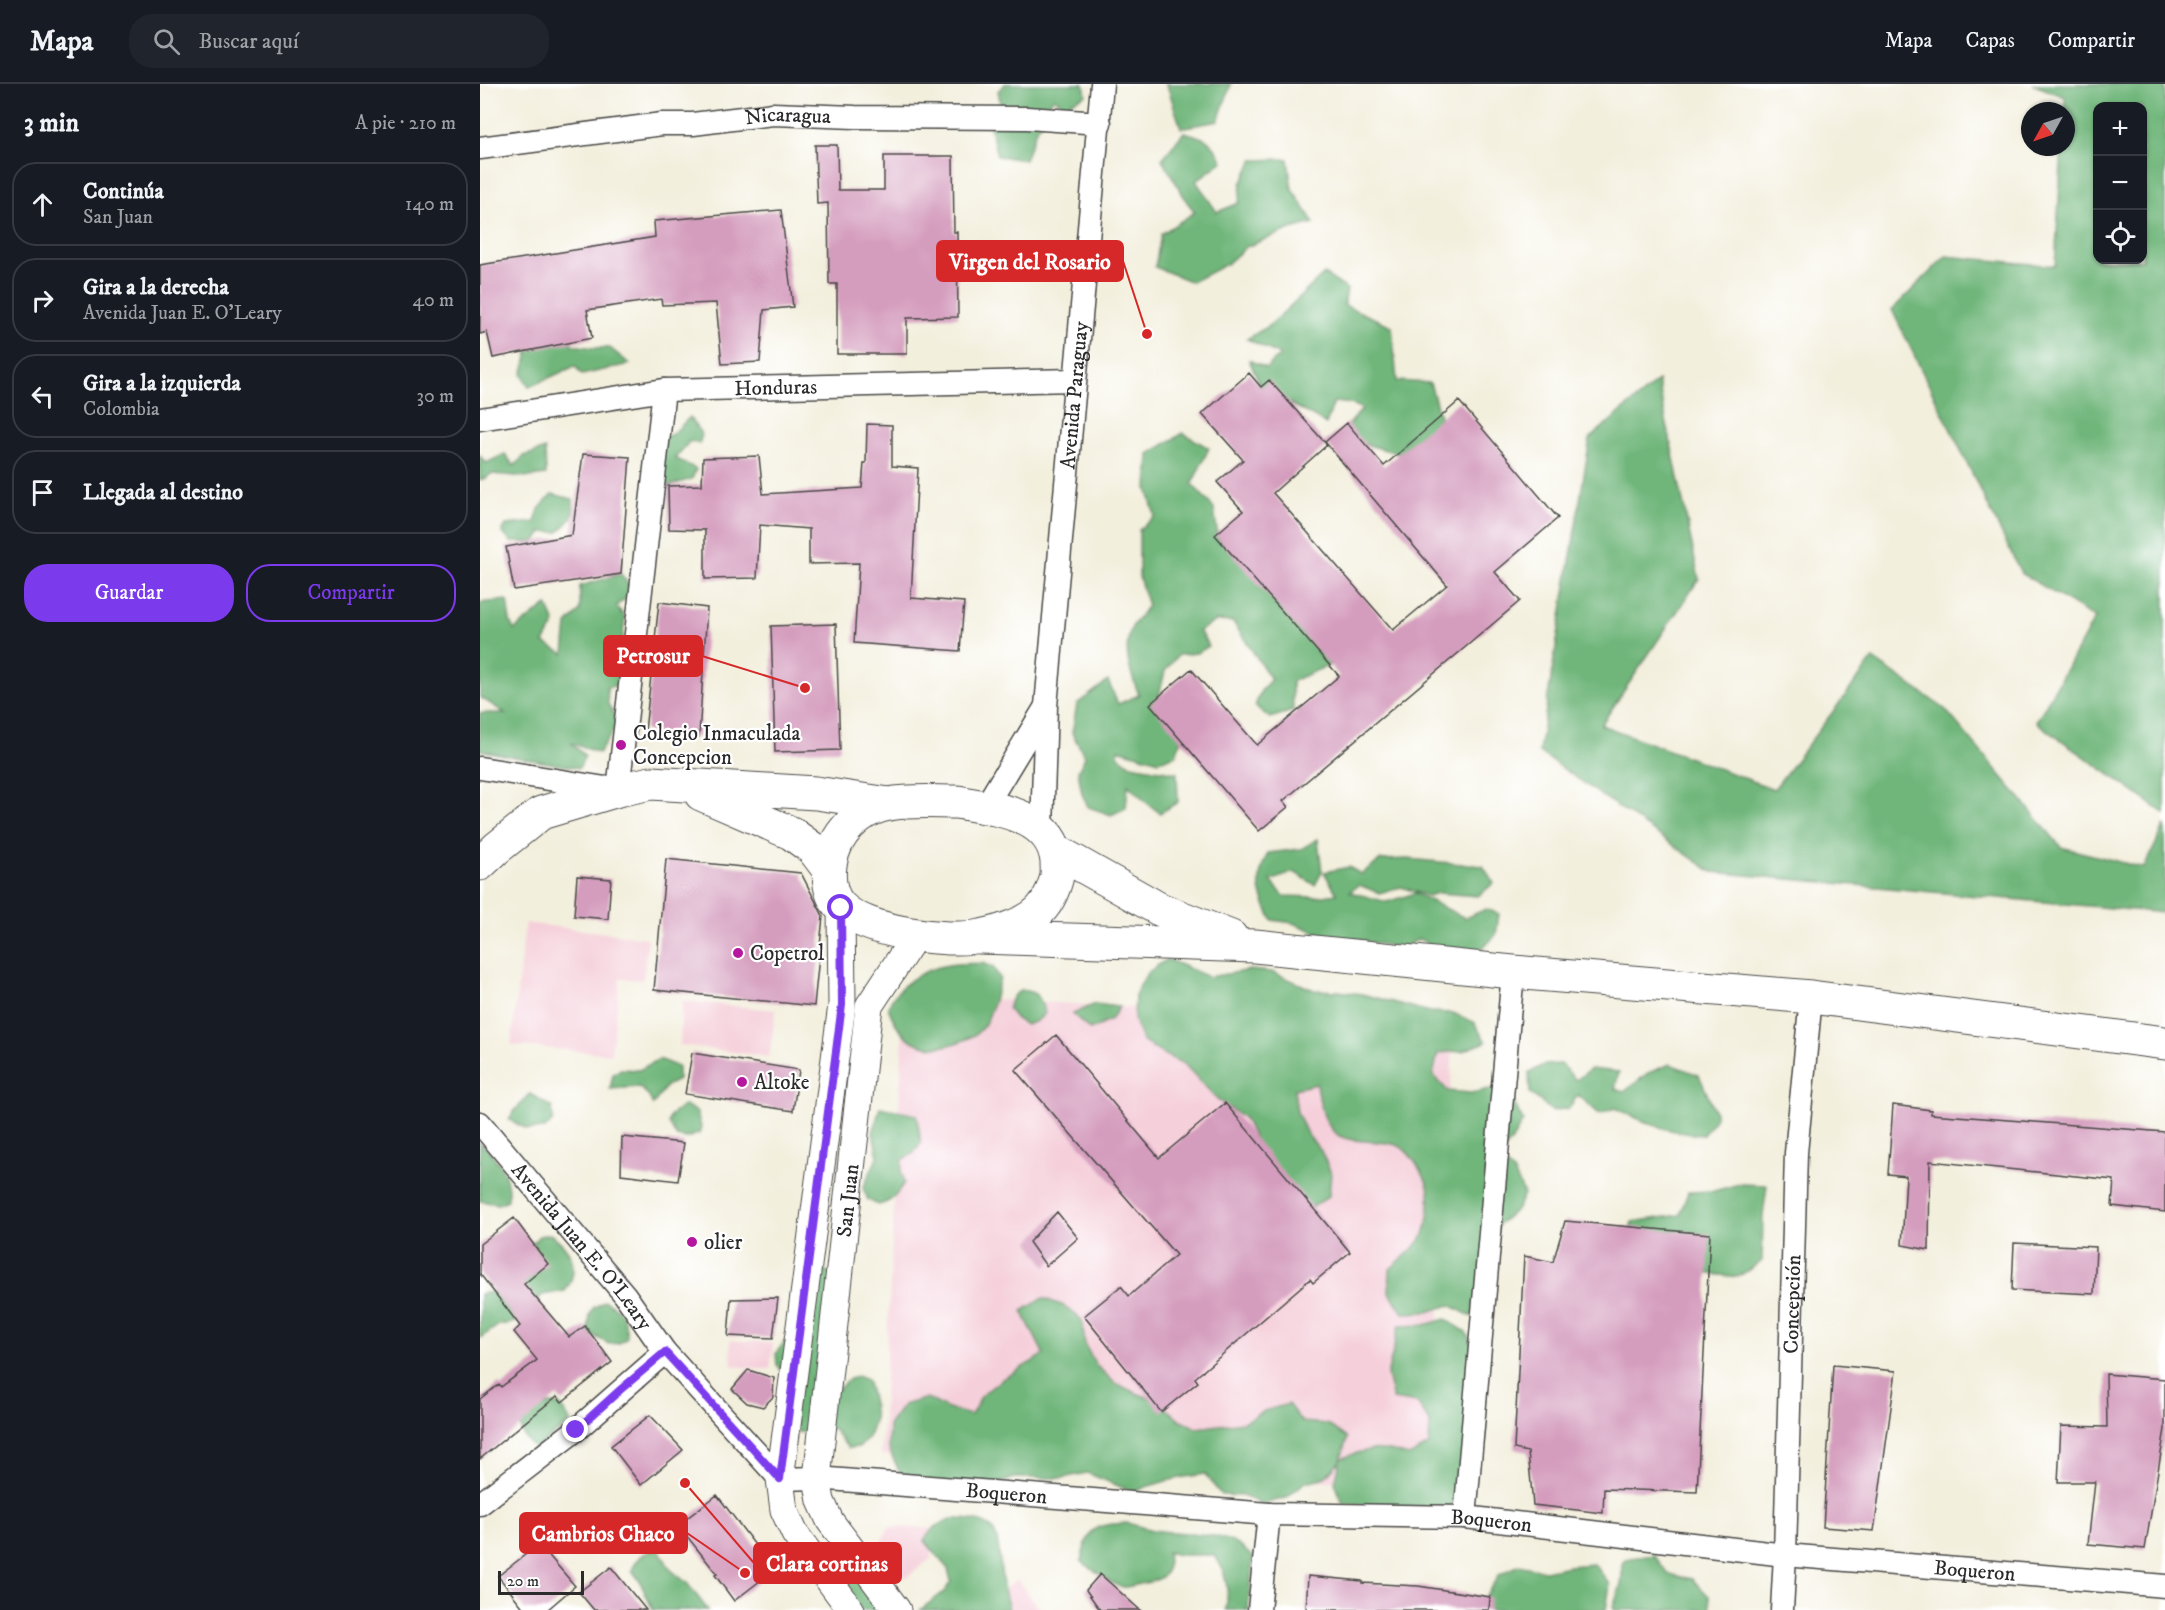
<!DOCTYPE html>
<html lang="es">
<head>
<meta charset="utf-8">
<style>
  body { margin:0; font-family:"IM FELL DW Pica",serif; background:#20242c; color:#f1f3f6 }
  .controls { position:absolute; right:18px; top:18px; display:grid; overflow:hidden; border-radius:12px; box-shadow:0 2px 4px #0004 }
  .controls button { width:54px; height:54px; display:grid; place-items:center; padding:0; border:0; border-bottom:2px solid #363941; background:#171b24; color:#f1f3f6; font:30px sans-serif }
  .compass { position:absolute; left:1541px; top:18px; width:54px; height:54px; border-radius:50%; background:#171b24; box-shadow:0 2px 4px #0004; rotate:230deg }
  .scale { position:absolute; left:18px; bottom:15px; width:86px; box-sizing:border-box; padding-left:6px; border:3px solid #2b2b2b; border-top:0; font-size:16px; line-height:21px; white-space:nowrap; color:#2b2b2b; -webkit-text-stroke:4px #fff; paint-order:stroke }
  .stop { position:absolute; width:18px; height:18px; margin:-14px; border:4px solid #7c3aed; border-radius:50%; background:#fff }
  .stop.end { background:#7c3aed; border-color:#fff; box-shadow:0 2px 6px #0008 }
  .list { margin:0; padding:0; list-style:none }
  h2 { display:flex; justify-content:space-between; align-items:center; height:78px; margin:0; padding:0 24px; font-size:26px }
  h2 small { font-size:20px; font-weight:400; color:#9ea1a6 }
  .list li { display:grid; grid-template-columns:39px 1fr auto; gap:18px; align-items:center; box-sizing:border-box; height:84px; margin:0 12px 12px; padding:0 12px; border:2px solid #363941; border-radius:24px }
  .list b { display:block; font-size:22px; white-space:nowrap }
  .list p { margin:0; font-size:20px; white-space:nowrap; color:#9ea1a6 }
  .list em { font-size:20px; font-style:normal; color:#9ea1a6 }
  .actions { display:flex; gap:12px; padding:18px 24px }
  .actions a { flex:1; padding:14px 0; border:2px solid #7c3aed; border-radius:24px; text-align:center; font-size:21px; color:#7c3aed }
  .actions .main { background:#7c3aed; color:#fff }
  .icon { flex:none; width:33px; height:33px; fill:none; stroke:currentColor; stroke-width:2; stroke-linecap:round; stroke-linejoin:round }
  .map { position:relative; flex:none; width:1685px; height:1526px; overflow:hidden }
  header { display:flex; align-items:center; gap:36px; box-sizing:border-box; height:84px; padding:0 30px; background:#171b24; border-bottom:2px solid #363941 }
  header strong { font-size:28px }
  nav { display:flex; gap:33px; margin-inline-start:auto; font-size:21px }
  .search { width:420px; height:54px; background:#20242c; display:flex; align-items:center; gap:15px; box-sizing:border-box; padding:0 21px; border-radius:24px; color:#9ea1a6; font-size:22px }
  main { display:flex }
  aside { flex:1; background:#171b24 }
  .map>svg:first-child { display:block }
</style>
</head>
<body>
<header>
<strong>Mapa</strong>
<div class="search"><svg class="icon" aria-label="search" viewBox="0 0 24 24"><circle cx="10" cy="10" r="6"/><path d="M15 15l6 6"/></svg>Buscar aquí</div>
<nav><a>Mapa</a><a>Capas</a><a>Compartir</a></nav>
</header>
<main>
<aside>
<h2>3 min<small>A pie · 210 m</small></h2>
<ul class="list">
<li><svg class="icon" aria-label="ahead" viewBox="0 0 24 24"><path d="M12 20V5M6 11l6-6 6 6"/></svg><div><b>Continúa</b><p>San Juan</p></div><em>140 m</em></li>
<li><svg class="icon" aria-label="right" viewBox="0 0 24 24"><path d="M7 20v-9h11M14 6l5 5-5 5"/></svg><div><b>Gira a la derecha</b><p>Avenida Juan E. O'Leary</p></div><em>40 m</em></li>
<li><svg class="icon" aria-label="left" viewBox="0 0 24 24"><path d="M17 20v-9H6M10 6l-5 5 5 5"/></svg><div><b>Gira a la izquierda</b><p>Colombia</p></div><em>30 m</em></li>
<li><svg class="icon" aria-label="arrive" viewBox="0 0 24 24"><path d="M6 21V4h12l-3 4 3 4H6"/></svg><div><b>Llegada al destino</b></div></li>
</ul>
<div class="actions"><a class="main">Guardar</a><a>Compartir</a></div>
</aside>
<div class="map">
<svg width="1685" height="1526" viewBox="0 0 1685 1526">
  <rect width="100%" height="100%" fill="#fff"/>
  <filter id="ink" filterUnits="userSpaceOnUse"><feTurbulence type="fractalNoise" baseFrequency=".0167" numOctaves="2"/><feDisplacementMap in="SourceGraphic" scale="12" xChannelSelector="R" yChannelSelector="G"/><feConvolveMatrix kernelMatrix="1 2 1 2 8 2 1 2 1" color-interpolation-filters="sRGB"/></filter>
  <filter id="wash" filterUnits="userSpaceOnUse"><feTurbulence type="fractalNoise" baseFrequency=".008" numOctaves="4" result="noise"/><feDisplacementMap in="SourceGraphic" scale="24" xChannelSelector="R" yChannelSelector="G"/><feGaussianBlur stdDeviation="1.35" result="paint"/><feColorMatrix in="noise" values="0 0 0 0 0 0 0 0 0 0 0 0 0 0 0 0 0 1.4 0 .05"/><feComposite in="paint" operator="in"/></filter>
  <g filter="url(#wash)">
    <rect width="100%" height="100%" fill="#f3efdd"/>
    <!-- built -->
    <path fill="#f5cfda" d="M45,839l123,15 -5,42 -23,-2 -9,76 -100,-9z
      M425,910l549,32 -24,461 -549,-32z
      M202,917l94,9 -7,47 -89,-12z
      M250,1256l43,3 -3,26 -38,-3z
      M409,1443l41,1 2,30 -26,20 -27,-33z
      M537,1495l23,31h-61z"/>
    <!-- forest -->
    <path fill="#70b67a" stroke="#4e7052" stroke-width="1.5" fill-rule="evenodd" d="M525,0h79l2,11 -21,10 -11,-7 -12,12 6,5 -12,15 -11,30 -28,-4 -8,-35 13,-10 -4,-20z
      M684,0h67l-13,37 -37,7 -14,-43z
      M1552,0h133v730l-129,-92 59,-104 -74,-45 -129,-263 54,-54 109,10 7,-119h4l-1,-50zM1618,22h44v154h-44z
      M704,48c23,6 27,8 39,29l-27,20 21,31 22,-9 2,-19 12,-24 35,-1 4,30 22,34 -23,6 -45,18 -19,17 -35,18 -37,-15 6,-33 34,-22 -8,-10 -25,-43z
      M844,190l23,15 -3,16 48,21 5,55 33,2 10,34 -26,41 -49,-14 -18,-17 15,-18 -10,-5 -18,-2 -8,22 -65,-37 -12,-27 17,8 14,-13 -33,-16 23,-14z
      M83,250l10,11 21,3h16l20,16 -48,11 -7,-9 -46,21 -7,-12 8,-28z
      M1178,297l41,198 -98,146 173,64 99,-130 72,50 116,138 83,21 21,-43v88l-453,-41 -173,-120 51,-314z
      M210,333l12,18 -3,9 -9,-3 -15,17 21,11 -4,10 -24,7 -12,-23 3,-23 15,-7z
      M703,349l26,15 -17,36 22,24 4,30 114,126 -40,17 1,30 -23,7 -15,-12 6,-15 10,-12 -38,-57 -17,-1 -17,10 10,15 -12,7 -19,2 -13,16 -6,25 22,43 -5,16 -17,6 -41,-12v6l13,10 46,8 1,29 -18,11 -13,-10 -19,-18 -2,23 -15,7 -23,-8 -6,-13 -4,-23 7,-14 -13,-24 5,-29 31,-23 10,23 21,-9c-9,-22 -18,-48 -6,-70 4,-6 10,-13 15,-19l-9,-29v-47l16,-14 -8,-28 2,-34z
      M65,365l1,26 -17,2 -38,-3 -5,4 -6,2v-24l6,7 19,-9 9,12 10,-10z
      M72,410l21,5c2,19 -1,21 -15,33h-16l-7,10h-24l-9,-10 4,-7 29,-3 4,-13z
      M141,490l13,18 -18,14 9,11 -5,43 11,25 -24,2 1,17 11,18 -20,31 -28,-10 14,13 -6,12c-33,-6 -66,-10 -99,-18v-37h25l-25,-16v-94l27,-3 3,21 4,9 33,-25 8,18 -11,20 20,11 3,-30 13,-13v-25z
      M838,755l4,33 -7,13 -21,-13 -23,9 13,15 32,1 21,-3 -13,-22 25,-5 12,7 20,-14 27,-1 75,7 11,17 -16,13 -40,-3 -10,3 -27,-9 -22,6 -20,-8 -9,7 37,10 28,-9 50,25 21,-9 13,5 -3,21 -14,14 -44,-1 -19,-9 -17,9 -84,-15 -25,-10 -21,-3c-13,-26 -18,-40 -4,-67l33,-4z
      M687,875l42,18 41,-7 22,2 42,18 24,1 24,3 68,18 23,1 21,9 12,20 -23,9 -25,2 -5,22 15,16 23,2 23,-5 19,13 10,20 -12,21 -15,17 18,13 10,22 -7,15 -18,15 -27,93 -22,-12 -22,7 -25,1 -14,-21 1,-23c10,-10 26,-20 33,-33 5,-9 8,-39 5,-50 -3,-10 -19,-36 -29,-40 -18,-8 -53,0 -66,-15 -11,-12 -14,-32 -16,-47l-23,5 3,23 10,22 14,17 10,22 -2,23 -19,13 -55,-69 -11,-22 -25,-17 -35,-37 -21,-10 -21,-13 -8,-22 1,-24 12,-22z
      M502,879l11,4 7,11c-4,14 -7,31 -14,44 -6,12 -18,17 -30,21 -34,11 -56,-2 -68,-36 9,-21 33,-37 56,-41 12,-3 25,-2 38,-3z
      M541,906c18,2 19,7 24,23l-8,8 -11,4 -10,-6 -8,-10 4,-12z
      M615,920l24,3 -8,13 -21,10 -17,-16z
      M179,975l19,8v13l-12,6 -13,19 -5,-10 -9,-8 -29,2 3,-15 8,-5 18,1z
      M1081,980l15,16 15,-11 28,3 -4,17 9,3 24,-19 22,-9 29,11 16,37v7l-12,16c-35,-2 -57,-12 -88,-27l-16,6 -21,-19 -9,13 -17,3 -22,-18 -1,-20 14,-8z
      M50,1010l22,13 1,13 -8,9h-18l-18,-9c6,-14 12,-14 21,-26z
      M205,1021l12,7 4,15 -1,6 -13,5 -11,-2 -8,-14 3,-7z
      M400,1023l37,8 4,28 -8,11 -10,5 -2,12 3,12c-7,12 -12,19 -26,22l-10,-5 -5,-12 15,-32 -5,-23z
      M0,1058c18,17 30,32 28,58l-10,4 -18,-3z
      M1259,1100l28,1 -4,31 -1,45 -24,16 -36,-4 -76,-30 6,-21 48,-7 8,-23 26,-1z
      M70,1150c22,14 31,35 15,57l-23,4 -21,26 -22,4 -19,13v-44l33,-5 18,-44 8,-9z
      M333,1185l12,2 10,6 3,113 8,-9 11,-5 10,4c8,27 14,46 -7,67l-12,1 -16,-20 -23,5 -12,-1 -12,-56 -8,-11 -1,-12 15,-19z
      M563,1214l21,8 18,14 3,25 11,20 19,18 21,10 23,8 18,17 19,10 47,-6 21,-11 24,-7 14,18 25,2 20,14 -6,21c28,-13 39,-11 68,-3l20,-11 1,-23 -13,-19 -24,-4 -6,-23 12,-50 25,-1 22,-6 20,13 11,23 -4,49 13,19 -1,25 -15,17 -11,21 -9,23 -107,-5 -8,-21 5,-22 -15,16 -21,6 -18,15 -23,6 -21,-8 -21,-1 -16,-21c-25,3 -48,8 -72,18l-46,-19 -25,5h-48l-24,9h-69l-22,-16 -11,-24 1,-23 14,-19 24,-7 21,11 23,6 11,-20 20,-16 42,-24 -22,-44z
      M125,1217c18,10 20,15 22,36l-8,6 -10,1 -17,-9 -4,-5 2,-15 3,-7z
      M70,1320l10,1 11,17 -36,27c-11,-11 -16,-17 -15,-33l20,-9z
      M471,1435c53,-1 45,16 51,59 1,11 5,21 7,32h-89l25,-19 6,-10 -3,-12 -24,-29c8,-11 14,-17 27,-21z
      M646,1439c9,1 18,6 27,7 36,6 74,-3 100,28l-5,52h-22c3,-20 1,-39 -12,-55h-36l-11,-3c3,21 -2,28 -23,31 -7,1 -15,5 -23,4 -8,-2 -32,-20 -40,-26 8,-33 10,-36 45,-38z
      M179,1465l11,20 17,14 21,27h-55l-14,-30 -7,-10c6,-13 12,-19 27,-21z
      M1174,1471l14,19 24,5 17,17 2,14h-97l-1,-4 8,-21 2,-23 7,-4z
      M1114,1480l16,20 -4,26h-118l-2,-15 13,-20 20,-10 26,6 23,-5z
      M380,1492l44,34h-66l2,-28z"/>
    <g id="blocks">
      <!-- building -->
      <path fill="#d49cbd" d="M335,61h22l1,45h46v-34h69l1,76h3l1,85 -51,1v36h-70v-70h-8l-1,-81 -11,1z
        M301,126l12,97 -29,3 -4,52 -38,2 -6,-61 -54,2 -1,-6 -74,11 5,28 -99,20 -6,-26 -7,2v-69l175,-28 -1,-16z
        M769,289l12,14 8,-7 58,65 -54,48 120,137 54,-45 -122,-143 22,-19 37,43 75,-65 99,117 -63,54 25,29 -237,200 5,6 -29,24 -109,-127 41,-35 66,76 82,-69 -124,-141 28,-24 -26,-29 26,-22 -41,-46z
        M387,340l25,1v41l26,2 -7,130 53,4 -4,49 -106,-8 5,-80 -50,1v-35l-49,-4 -3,53 -52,1v-49l-36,-1 -1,-43 34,-1 1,-27 56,-2 4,38 99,-6 2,-25h2z
        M103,370l47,3 -9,117 -107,16 -8,-43 66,-12z
        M179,518l48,6 -8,129 -54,-6z
        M356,540l4,126 -65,2 -4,-126z
        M186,775l135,14 22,43 -9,90 -160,-16z
        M97,792l34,3 -3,40 -34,-3z
        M576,951l103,123 66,-55 125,149 -37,31 -3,-4 -115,99 3,4 -37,30 -77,-96 37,-30 8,10 47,-41 -161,-185z
        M212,969l107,17 -6,41 -108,-17z
        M1413,1021l38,5v4l234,18v80l-53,-6 2,-26 -184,-19 -1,89 -27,-5 4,-69 -18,-2z
        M142,1053l62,6 -6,38 -57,-7z
        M577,1128l21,26 -32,28 -17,-24z
        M34,1134l34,46 -24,20 45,53 16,-11 27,36 -50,40 -5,-6 -77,63v-60l19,-15 2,3 36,-27 -23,-28 6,-6 -40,-52v-30z
        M1085,1137l145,13 -13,258 -93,-3 -1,24 -70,-8 -5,-53 -14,-3 10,-193 29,6z
        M1534,1159l82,4 -2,47 -82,-4z
        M298,1214l-5,40 -45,-2 3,-37z
        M1353,1281l63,6 -22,160 -51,-4z
        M268,1286l26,8 -1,19 -10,10 -16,-4 -15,-14z
        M1626,1290l59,5v50l-20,120 -57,-5 7,-62h-37l3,-56 46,1z
        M170,1331l33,35 -42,35 -30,-39z
        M237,1411l57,75 -40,31 -19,-26 2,-1 -39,-49z
        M59,1460l36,42 -28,24h-22l-27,-34z
        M131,1483l35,43h-52l-15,-18z
        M620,1490l40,36h-40l-14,-20z
        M828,1492l54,5v2l56,3 72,11 -1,13h-183z"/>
    </g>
  </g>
  <g filter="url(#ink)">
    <use href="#blocks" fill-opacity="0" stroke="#494846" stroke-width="1.5"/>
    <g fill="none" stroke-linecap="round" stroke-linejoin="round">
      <!-- minor casing -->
      <g stroke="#494846" stroke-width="25">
        <g id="minor">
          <path id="s1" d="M0,64l182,-24h31l80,-10 82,3 172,1 73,5"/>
          <path id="s2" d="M0,335l184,-29 411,-10"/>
          <path d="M0,684l138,22 46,-400"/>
          <path d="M505,723l60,-99"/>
          <path id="s3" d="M562,744l4,-122 56,-622"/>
          <path id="s4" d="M0,1039l145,172 40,57 115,127 37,-1 452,36 196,3 320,38 380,31"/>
          <path d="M0,1420l96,-74 89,-78"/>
          <path d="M985,1433l48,-545"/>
          <path d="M779,1526l10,-96"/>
          <path id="s5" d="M1302,1526l3,-55 11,-402 15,-156"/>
        </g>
      </g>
      <!-- tertiary casing -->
      <g stroke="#494846" stroke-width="29">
        <g id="tertiary">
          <path d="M361,823l1,98 -62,474 4,31 11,24 56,76"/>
          <path id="s6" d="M417,1526l-67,-89 -9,-20 -4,-23 52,-472 47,-71"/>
        </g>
      </g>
      <!-- trunk casing -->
      <g stroke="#494846" stroke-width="35">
        <path id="trunk" d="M221,710l90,39 22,16 16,21
          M477,718c38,7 96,12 100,60 0,6 1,12 -1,18 -4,14 -12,29 -24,37 -14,9 -35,16 -51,19 -33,7 -116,-4 -140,-29 -11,-11 -13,-26 -11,-42 4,-30 28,-56 59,-61 21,-4 46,-2 68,-2z
          M576,767l103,58 72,28
          M0,780l17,-16 44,-35 77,-23 33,-7 165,10 73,11
          M499,853l276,9 258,26 298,25 354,46"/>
      </g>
      <!-- minor -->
      <use href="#minor" stroke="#fff" stroke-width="22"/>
      <!-- tertiary -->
      <use href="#tertiary" stroke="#fff" stroke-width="27"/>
      <!-- trunk -->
      <use href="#trunk" stroke="#fff" stroke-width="33"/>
    </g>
  </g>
  <g fill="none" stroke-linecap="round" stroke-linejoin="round" filter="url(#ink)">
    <!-- route -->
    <path stroke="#7c3aed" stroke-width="8" d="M96,1346l44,-40 45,-38 115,127 62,-474 -1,-97"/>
  </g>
  <!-- markers -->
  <g fill="#b5179e" stroke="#fff" stroke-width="2">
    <circle cx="141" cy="661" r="6"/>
    <circle cx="258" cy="869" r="6"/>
    <circle cx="262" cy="998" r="6"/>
    <circle cx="212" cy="1158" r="6"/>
  </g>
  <g text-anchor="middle" stroke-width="4.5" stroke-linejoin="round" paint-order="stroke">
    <!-- street labels -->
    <g font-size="21" fill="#2b2b2b" stroke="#fff">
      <text dy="7" stroke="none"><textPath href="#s1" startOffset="310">Nicaragua</textPath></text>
      <text dy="7" stroke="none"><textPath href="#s2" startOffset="298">Honduras</textPath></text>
      <text dy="7" stroke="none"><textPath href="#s3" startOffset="434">Avenida Paraguay</textPath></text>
      <text dy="7" stroke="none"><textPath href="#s6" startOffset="436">San Juan</textPath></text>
      <text dy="7" stroke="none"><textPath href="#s4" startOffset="160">Avenida Juan E. O'Leary</textPath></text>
      <text dy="7" stroke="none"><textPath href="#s5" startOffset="306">Concepción</textPath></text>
      <text dy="7" stroke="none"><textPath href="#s4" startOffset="693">Boqueron</textPath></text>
      <text dy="7" stroke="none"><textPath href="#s4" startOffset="1179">Boqueron</textPath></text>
      <text dy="7" stroke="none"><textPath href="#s4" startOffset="1665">Boqueron</textPath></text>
    </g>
    <!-- poi labels -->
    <g font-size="21" fill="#2b2b2b" stroke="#fff" text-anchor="start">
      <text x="153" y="656">Colegio Inmaculada<tspan x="153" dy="24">Concepcion</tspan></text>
      <text x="270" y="876">Copetrol</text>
      <text x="274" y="1005">Altoke</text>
      <text x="224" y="1165">olier</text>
    </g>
  </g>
  <!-- callouts -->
  <path fill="none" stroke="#d62828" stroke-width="2" d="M667 250L643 177M325 604L222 572M265 1489L207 1449M205 1399L274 1479"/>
  <g fill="#d62828" stroke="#fff" stroke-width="2">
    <circle cx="667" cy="250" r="6"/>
    <circle cx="325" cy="604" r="6"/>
    <circle cx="265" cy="1489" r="6"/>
    <circle cx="205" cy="1399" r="6"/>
  </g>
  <g fill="#d62828" stroke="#d62828" stroke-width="2">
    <rect x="457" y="157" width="186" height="40" rx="6"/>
    <rect x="124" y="552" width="98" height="40" rx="6"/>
    <rect x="40" y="1429" width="167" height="40" rx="6"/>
    <rect x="274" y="1459" width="147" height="40" rx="6"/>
  </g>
  <g font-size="22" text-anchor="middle" font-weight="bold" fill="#fff">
    <text x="550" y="185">Virgen del Rosario</text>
    <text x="173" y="579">Petrosur</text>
    <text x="123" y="1457">Cambrios Chaco</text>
    <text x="347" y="1487">Clara cortinas</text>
  </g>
</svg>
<div class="controls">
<button>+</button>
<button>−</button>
<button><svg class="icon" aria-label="locate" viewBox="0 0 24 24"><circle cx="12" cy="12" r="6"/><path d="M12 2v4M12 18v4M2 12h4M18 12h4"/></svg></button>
</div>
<svg class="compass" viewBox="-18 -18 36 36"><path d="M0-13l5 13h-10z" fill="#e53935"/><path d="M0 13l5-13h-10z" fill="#9ea1a6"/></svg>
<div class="scale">20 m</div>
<div class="stop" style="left:361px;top:824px"></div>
<div class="stop end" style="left:96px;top:1346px"></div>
</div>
</main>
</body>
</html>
